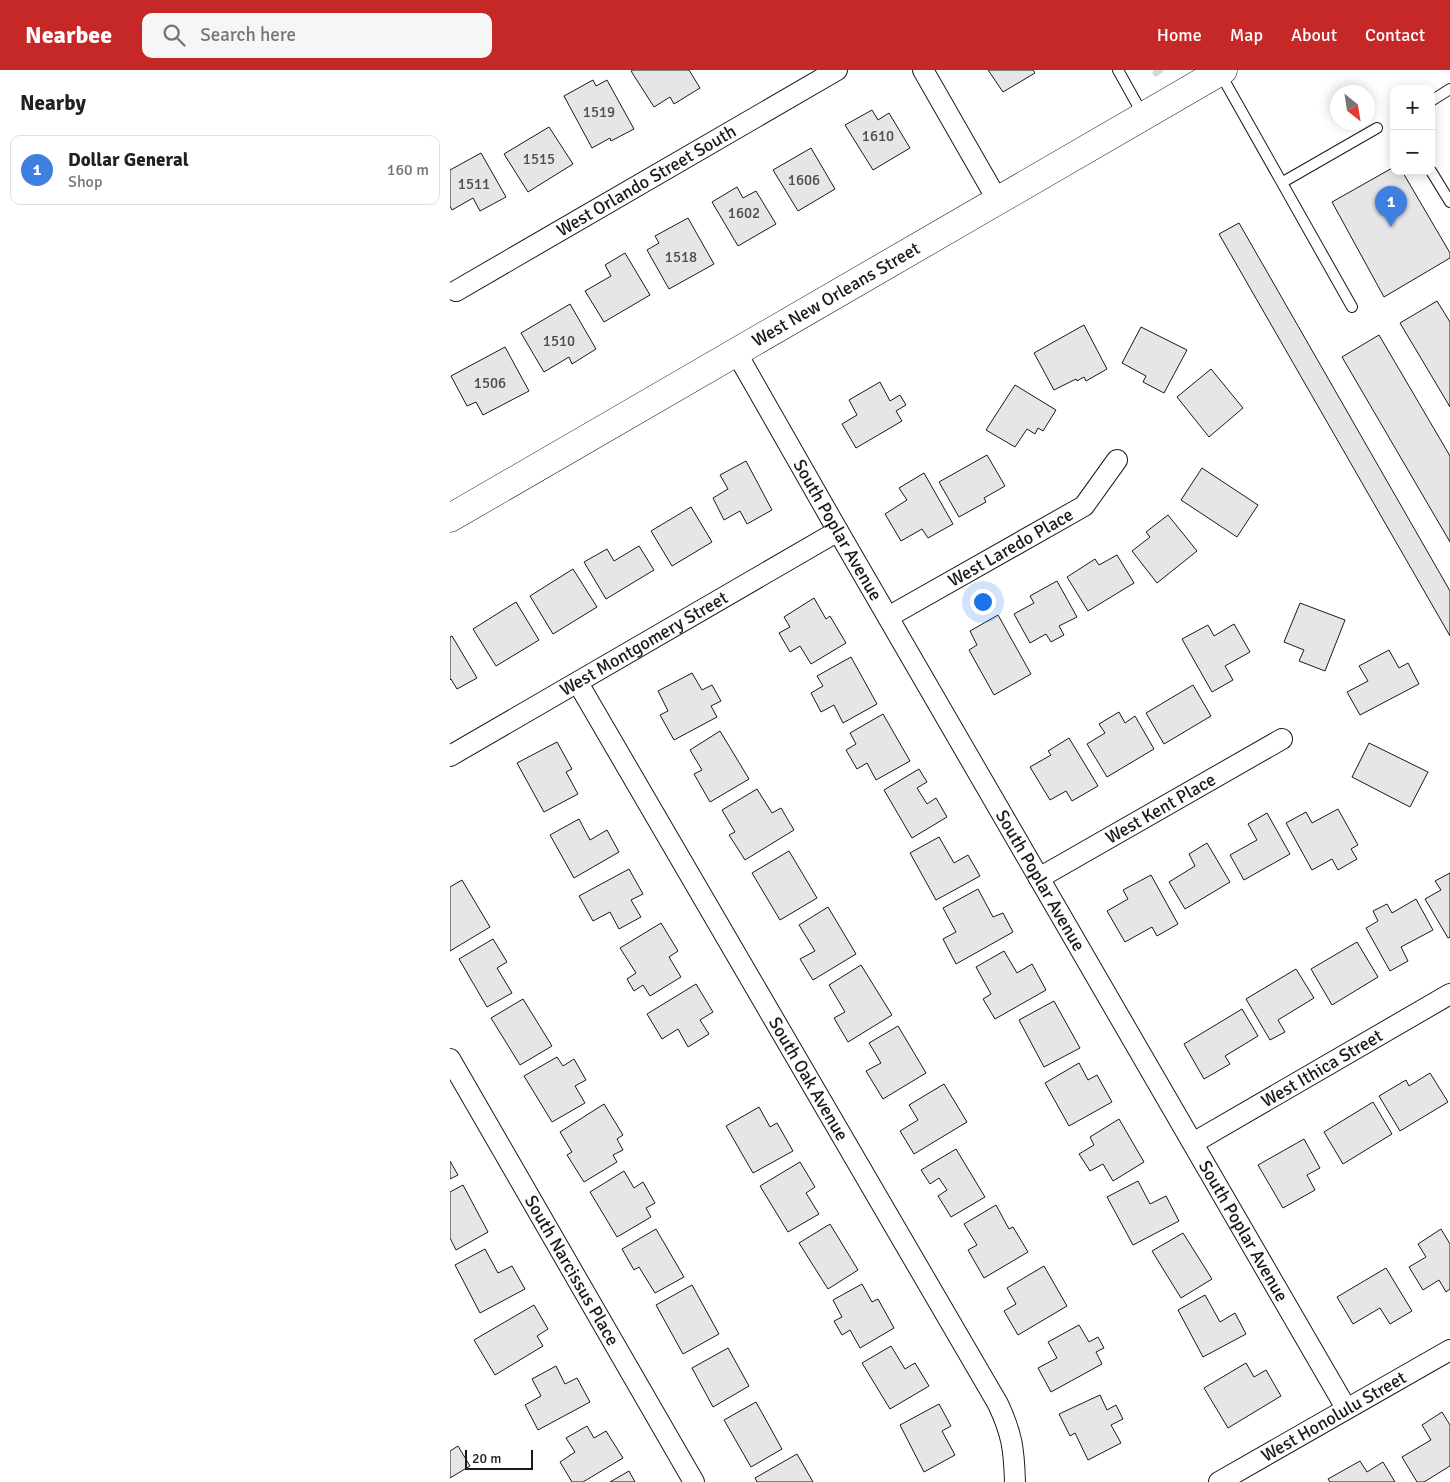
<!DOCTYPE html>
<html lang="en">
<head>
<meta charset="utf-8">
<style>
  body { margin:0; font-family:Signika,sans-serif; background:#f6f6f6; color:#202124 }
  .controls { position:absolute; right:15px; top:15px; display:grid; overflow:hidden; border-radius:10px; box-shadow:0 2px 12px #0003 }
  .controls button { width:45px; height:45px; display:grid; place-items:center; padding:0; border:0; border-bottom:1px solid #e0e0e0; background:#fff; color:#202124; font:25px sans-serif }
  .compass { position:absolute; left:880px; top:15px; width:45px; height:45px; border-radius:50%; background:#fff; box-shadow:0 2px 12px #0003; rotate:150deg }
  .scale { position:absolute; left:15px; bottom:12px; width:68px; box-sizing:border-box; padding-left:5px; border:2px solid #1a1a1a; border-top:0; font-size:14px; line-height:18px; white-space:nowrap; color:#1a1a1a; -webkit-text-stroke:4px #fff; paint-order:stroke }
  .you { position:absolute; left:532px; top:531px; width:18px; height:18px; margin:-12px; border:4px solid #fff; border-radius:50%; background:#1a73e8; box-shadow:0 0 0 8px #1a73e833 }
  .badge { display:grid; place-items:center; width:32px; height:32px; border-radius:50%; background:#c62828; color:#fff; font-size:16px; font-weight:700 }
  .pin { position:absolute; translate:-50% -41px; filter:drop-shadow(0 1px 2px #0008) }
  .pin::after { content:''; position:absolute; top:26px; width:18px; height:15px; background:inherit; clip-path:polygon(0 0,100% 0,50% 100%) }
  .list { margin:0; padding:0; list-style:none }
  h2 { display:flex; justify-content:space-between; align-items:center; height:65px; margin:0; padding:0 20px; font-size:21px }
  h2 small { font-size:16px; font-weight:400; color:#757577 }
  .list li { display:grid; grid-template-columns:32px 1fr auto; gap:15px; align-items:center; box-sizing:border-box; height:70px; margin:0 10px 10px; padding:0 10px; border:1px solid #e0e0e0; border-radius:10px }
  .list b { display:block; font-size:19px; white-space:nowrap }
  .list p { margin:0; font-size:16px; white-space:nowrap; color:#757577 }
  .list em { font-size:16px; font-style:normal; color:#757577 }
  .icon { flex:none; width:28px; height:28px; fill:none; stroke:currentColor; stroke-width:2; stroke-linecap:round; stroke-linejoin:round }
  .map { position:relative; flex:none; width:1000px; height:1412px; overflow:hidden }
  header { display:flex; align-items:center; gap:30px; box-sizing:border-box; height:70px; padding:0 25px; background:#c62828; color:#fff }
  header strong { font-size:24px }
  nav { display:flex; gap:28px; margin-inline-start:auto; font-size:18px }
  .search { width:350px; height:45px; background:#f6f6f6; display:flex; align-items:center; gap:12px; box-sizing:border-box; padding:0 18px; border-radius:10px; color:#757577; font-size:19px }
  main { display:flex }
  aside { flex:1; background:#fff }
  .map>svg:first-child { display:block }
</style>
</head>
<body>
<header>
<strong>Nearbee</strong>
<div class="search"><svg class="icon" aria-label="search" viewBox="0 0 24 24"><circle cx="10" cy="10" r="6"/><path d="M15 15l6 6"/></svg>Search here</div>
<nav><a>Home</a><a>Map</a><a>About</a><a>Contact</a></nav>
</header>
<main>
<aside>
<h2>Nearby<small></small></h2>
<ul class="list">
<li><span class="badge" style="background:#3f7fe0">1</span><div><b>Dollar General</b><p>Shop</p></div><em>160 m</em></li>
</ul>
</aside>
<div class="map">
<svg width="1000" height="1412" viewBox="0 0 1000 1412">
  <rect width="100%" height="100%" fill="#fff"/>
  <g fill="none" stroke-linecap="round" stroke-linejoin="round">
    <!-- stream -->
    <path stroke="#d7d7d7" stroke-width="7" d="M706,3l4,-3"/>
  </g>
  <!-- building -->
  <path fill="#e6e6e6" stroke="#1a1a1a" d="M183,0h56l11,18 -26,16 -4,-7 -16,10 -23,-36z
    M538,0h45l2,3 -32,19z
    M143,10l3,6 11,-6 27,49 -23,12 -1,-3 -18,10 -28,-52z
    M422,40l6,10 11,-7 21,35 -37,22 -28,-45z
    M99,57l24,37 -45,28 -24,-38z
    M361,78l24,41 -37,22 -25,-41z
    M31,83l25,44 -26,14 -7,-13 -21,12 -2,-4v-36z
    M944,97v4h8l48,82v5l-66,39 -52,-95z
    M287,117l6,11 13,-7 20,33 -38,22 -26,-44z
    M238,148l26,46 -45,25 -22,-39 12,-7 -4,-7z
    M789,153l211,368v45l-231,-402z
    M175,183l25,42 -46,27 -19,-31 26,-15 -6,-11z
    M987,231l13,21v85l-50,-84z
    M120,234l26,45 -24,15 -3,-7 -25,15 -23,-39z
    M634,255l23,44 -21,12 -2,-4 -7,4 -1,-2 -22,11 -20,-37z
    M691,257l46,23 -23,43 -21,-11 3,-6 -24,-13z
    M929,265l71,121v86l-108,-185z
    M55,277l24,44 -46,24 -7,-13 -9,4 -16,-30z
    M761,299l32,39 -34,29 -32,-40z
    M430,312l10,19 10,-6 6,10 -10,6 6,10 -46,27 -14,-24 15,-9 -8,-15z
    M565,315l41,25 -13,21 -5,-3 -3,6 -8,-5 -12,18 -29,-17z
    M537,385l18,31 -21,12 2,4 -27,15 -20,-35z
    M296,391l26,49 -25,14 -7,-13 -16,9 -11,-22 15,-9 -8,-14z
    M752,398l56,37 -21,32 -56,-37z
    M474,403l29,51 -25,14 -6,-9 -21,12 -16,-27 22,-14 -8,-12z
    M241,437l21,35 -40,24 -21,-35z
    M718,445l29,36 -40,32 -25,-32 18,-14 -4,-5z
    M189,476l15,24 -48,29 -22,-37 23,-13 7,12z
    M667,485l17,28 -46,28 -21,-34 28,-18 4,6z
    M123,499l24,38 -44,27 -23,-38z
    M607,511l20,36 -18,9 5,9 -13,7 -5,-8 -16,9 -16,-29 20,-11 -4,-7z
    M364,528l12,21 4,-3 16,27 -35,21 -11,-18 -10,6 -11,-19 11,-6 -6,-10z
    M66,532l23,38 -43,26 -23,-37z
    M850,533l45,17 -20,51 -26,-10 5,-11 -20,-8z
    M548,545l33,59 -37,21 -25,-45 8,-5 -7,-14z
    M784,554l16,28 -25,14 8,14 -21,12 -30,-53 26,-14 6,11z
    M2,566l25,42 -20,11 -6,-10 -1,1v-43z
    M939,580l10,18 9,-5 11,21 -59,31 -13,-23 21,-11 -9,-15z
    M401,587l26,47 -34,19 -9,-18 -13,7 -10,-19 12,-7 -6,-10z
    M242,603l10,17 10,-5 9,16 -10,5 6,11 -43,23 -14,-25 8,-4 -10,-20z
    M743,615l18,31 -47,28 -18,-31z
    M669,642l6,11 10,-7 19,33 -47,28 -20,-33 18,-11 -6,-9z
    M433,644l27,47 -34,19 -9,-17 -10,6 -11,-19 10,-6 -6,-11z
    M270,661l29,48 -39,23 -16,-28 8,-4 -12,-20z
    M619,668l29,48 -26,15 -6,-10 -16,9 -20,-33 21,-12 -3,-4z
    M107,672l15,27 -6,3 12,22 -34,18 -27,-49z
    M919,673l59,29 -18,35 -58,-30z
    M469,699l8,13 -10,6 10,16 9,-6 11,19 -35,21 -28,-48z
    M307,719l15,24 9,-5 13,22 -49,30 -16,-25 6,-3 -13,-22z
    M888,739l20,36 -7,4 6,10 -19,11 -6,-11 -20,11 -26,-47 20,-11 6,11z
    M817,743l23,41 -46,26 -14,-25 27,-15 -9,-16z
    M129,749l11,21 17,-10 12,22 -45,26 -24,-43z
    M489,767l15,26 14,-8 12,21 -44,24 -26,-47z
    M757,773l23,39 -45,27 -16,-27 26,-16 -6,-12z
    M339,781l28,47 -37,22 -28,-47z
    M179,799l14,25 -12,6 10,17 -22,12 -9,-17 -17,9 -14,-25z
    M1000,803v64l-2,1 -23,-39 16,-9 -6,-9z
    M701,805l27,49 -21,12 -5,-9 -27,15 -18,-31 21,-12 -5,-9z
    M12,810l28,47 -40,24v-64z
    M528,819l15,28 10,-4 10,19 -57,32 -13,-25 13,-7 -13,-24z
    M966,829l17,31 -32,17 7,14 -18,10 -24,-43 12,-7 -5,-10 14,-7 5,9z
    M378,837l28,47 -43,26 -13,-21 15,-8 -16,-26z
    M211,853l17,28 -9,6 12,20 -31,19 -7,-11 -9,6 -7,-12 9,-6 -16,-25z
    M43,869l14,23 -10,6 15,25 -25,14 -28,-48z
    M907,872l21,35 -46,28 -21,-36z
    M554,881l13,22 15,-9 14,26 -51,29 -12,-20 8,-5 -15,-27z
    M411,895l31,50 -44,27 -14,-24 11,-6 -16,-27z
    M846,899l18,29 -36,22 7,12 -15,8 -24,-41z
    M246,914l17,28 -13,8 9,14 -21,13 -10,-18 -16,10 -15,-25z
    M73,929l29,47 -32,19 -29,-47z
    M604,931l26,47 -36,19 -25,-47z
    M792,939l16,27 -33,20 5,8 -26,15 -20,-35z
    M448,956l28,47 -43,26 -17,-28 15,-8 -12,-20z
    M107,987l6,9 11,-7 12,21 -11,6 10,17 -33,19 -28,-46z
    M629,993l9,17 9,-5 15,27 -43,24 -24,-43z
    M980,1003l18,29 -48,29 -21,-35 27,-16 3,6z
    M494,1014l23,38 -53,32 -14,-23 18,-11 -9,-15z
    M923,1032l19,32 -49,30 -19,-32z
    M154,1034l19,31 -6,4 6,11 -10,5 4,7 -33,20 -17,-27 5,-3 -12,-20z
    M309,1037l11,20 7,-4 16,28 -40,22 -27,-47z
    M669,1049l25,43 -31,19 -10,-17 -13,7 -11,-17 15,-9 -4,-8z
    M854,1069l16,29 -13,7 8,15 -32,18 -25,-43z
    M506,1079l29,48 -34,20 -13,-21 9,-6 -8,-12 -9,6 -9,-14z
    M0,1091l8,14 -8,4z
    M350,1092l15,25 -9,6 13,21 -31,18 -28,-46z
    M174,1101l10,17 9,-6 12,21 -9,5 5,9 -34,20 -27,-45z
    M688,1111l12,23 16,-8 13,25 -46,24 -26,-48z
    M13,1115l25,47 -32,18 -6,-12v-46z
    M546,1135l13,24 4,-2 15,25 -44,26 -16,-28 9,-5 -13,-21z
    M380,1154l28,46 -30,19 -29,-46z
    M206,1159l28,48 -29,16 -16,-26 -5,3 -12,-21z
    M991,1159l9,15v45l-4,3 -7,-12 -16,10 -14,-23 17,-10 -8,-13z
    M733,1163l29,46 -31,19 -29,-47z
    M35,1179l13,24 14,-7 13,23 -45,24 -25,-48z
    M594,1196l23,40 -49,29 -14,-24 12,-7 -9,-16z
    M936,1198l26,43 -22,13 -10,-16 -27,16 -16,-27z
    M412,1214l10,18 6,-3 16,29 -34,20 -10,-18 -8,5 -8,-14 8,-4 -9,-17z
    M242,1215l27,49 -36,20 -27,-49z
    M755,1225l15,27 15,-9 11,21 -43,23 -25,-47z
    M84,1235l14,24 -11,7 6,10 -48,29 -21,-35z
    M629,1255l10,17 9,-5 6,11 -8,4 6,12 -51,28 -13,-24 19,-10 -9,-16z
    M441,1276l14,23 10,-6 14,23 -39,23 -28,-46z
    M278,1278l21,38 -36,21 -21,-39z
    M796,1293l8,14 12,-7 15,26 -53,32 -24,-40z
    M106,1296l9,18 12,-6 13,24 -52,28 -13,-25 16,-9 -9,-17z
    M650,1325l7,15 9,-5 7,14 -12,6 10,18 -33,17 -13,-27 -5,3 -11,-22z
    M306,1332l26,47 -31,18 -27,-47z
    M489,1334l12,22 -9,5 13,24 -31,17 -24,-47z
    M992,1342l8,13v41l-26,16h-7l-15,-25 29,-17 -9,-15z
    M137,1356l7,12 12,-7 17,27 -40,24h-11l-12,-20 15,-10 -9,-14z
    M8,1376l12,20 -20,12v-27z
    M347,1384l16,28h-56l-2,-4z
    M910,1391l7,11 16,-10 12,20h-65l-2,-3z
    M179,1401l6,11h-25z"/>
  <g fill="none" stroke-linecap="round" stroke-linejoin="round">
    <!-- service casing -->
    <g stroke="#1a1a1a" stroke-width="12">
      <path id="service" d="M668,0l25,45
        M770,3l132,234
        M981,31l19,-12
        M981,101l19,31
        M833,112l94,-54"/>
    </g>
    <!-- minor casing -->
    <g stroke="#1a1a1a" stroke-width="22">
      <g id="minor">
        <path d="M473,0l75,131"/>
        <path id="s1" d="M6,221l381,-221"/>
        <path id="s2" d="M286,282l102,179 508,877"/>
        <path id="s3" d="M438,547l196,-111 33,-46"/>
        <path id="s4" d="M128,613l420,721c14,30 16,45 17,78"/>
        <path id="s5" d="M0,686l388,-225"/>
        <path id="s6" d="M589,808l243,-139"/>
        <path id="s7" d="M0,989l244,423"/>
        <path id="s8" d="M743,1073l257,-149"/>
        <path id="s9" d="M769,1412l231,-132"/>
      </g>
    </g>
    <!-- secondary casing -->
    <g stroke="#1a1a1a" stroke-width="29">
      <g id="secondary">
        <path id="s10" d="M0,448l773,-448"/>
      </g>
    </g>
    <!-- service -->
    <use href="#service" stroke="#fff" stroke-width="10"/>
    <!-- minor -->
    <use href="#minor" stroke="#fff" stroke-width="20"/>
    <!-- secondary -->
    <use href="#secondary" stroke="#fff" stroke-width="28"/>
  </g>
  <g text-anchor="middle" stroke-width="4" stroke-linejoin="round" paint-order="stroke">
    <!-- number labels -->
    <g font-size="15" fill="#4d4d4d">
      <text x="149" y="47">1519</text>
      <text x="428" y="71">1610</text>
      <text x="89" y="94">1515</text>
      <text x="354" y="115">1606</text>
      <text x="24" y="119">1511</text>
      <text x="294" y="148">1602</text>
      <text x="231" y="192">1518</text>
      <text x="109" y="276">1510</text>
      <text x="40" y="318">1506</text>
    </g>
    <!-- street labels -->
    <g font-size="18" fill="#1a1a1a" stroke="#fff">
      <text dy="6" stroke="none"><textPath href="#s1" startOffset="220">West Orlando Street South</textPath></text>
      <text dy="6" stroke="none"><textPath href="#s10" startOffset="446">West New Orleans Street</textPath></text>
      <text dy="6" stroke="none"><textPath href="#s2" startOffset="205">South Poplar Avenue</textPath></text>
      <text dy="6" stroke="none"><textPath href="#s3" startOffset="141">West Laredo Place</textPath></text>
      <text dy="6" stroke="none"><textPath href="#s5" startOffset="224">West Montgomery Street</textPath></text>
      <text dy="6" stroke="none"><textPath href="#s6" startOffset="140">West Kent Place</textPath></text>
      <text dy="6" stroke="none"><textPath href="#s2" startOffset="610">South Poplar Avenue</textPath></text>
      <text dy="6" stroke="none"><textPath href="#s8" startOffset="149">West Ithica Street</textPath></text>
      <text dy="6" stroke="none"><textPath href="#s4" startOffset="458">South Oak Avenue</textPath></text>
      <text dy="6" stroke="none"><textPath href="#s2" startOffset="1015">South Poplar Avenue</textPath></text>
      <text dy="6" stroke="none"><textPath href="#s7" startOffset="244">South Narcissus Place</textPath></text>
      <text dy="6" stroke="none"><textPath href="#s9" startOffset="132">West Honolulu Street</textPath></text>
    </g>
  </g>
</svg>
<div class="controls">
<button>+</button>
<button>−</button>
</div>
<svg class="compass" viewBox="-18 -18 36 36"><path d="M0-13l5 13h-10z" fill="#e53935"/><path d="M0 13l5-13h-10z" fill="#757577"/></svg>
<div class="scale">20 m</div>
<div class="you"></div>
<div class="pin badge" style="left:941px;top:157px;background:#3f7fe0">1</div>
</div>
</main>
</body>
</html>
